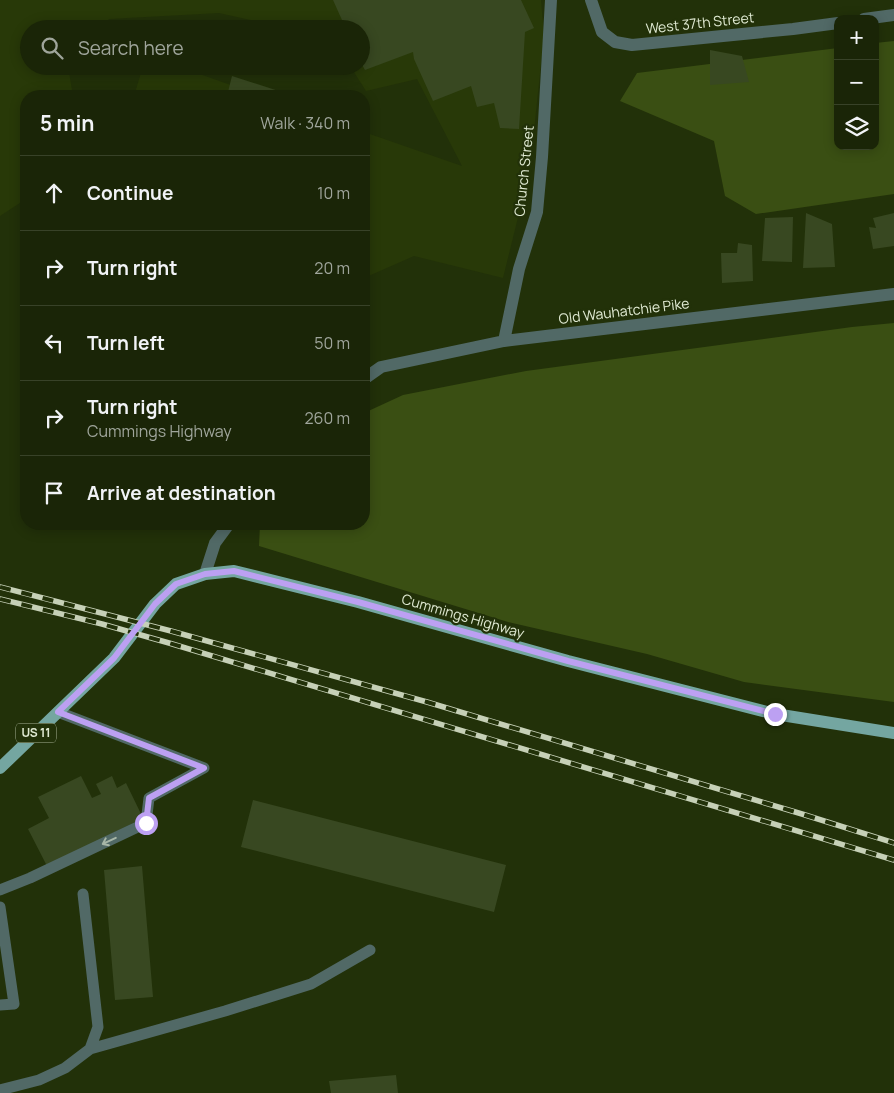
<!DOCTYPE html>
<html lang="en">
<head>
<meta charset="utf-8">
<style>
  body { margin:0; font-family:Manrope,sans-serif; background:#232d11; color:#f1f3f6 }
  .controls { position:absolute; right:15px; top:15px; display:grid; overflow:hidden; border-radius:10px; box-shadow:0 2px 12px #0003 }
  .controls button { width:45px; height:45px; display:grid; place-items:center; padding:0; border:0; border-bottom:1px solid #384228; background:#1a2507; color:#f1f3f6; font:25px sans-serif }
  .stop { position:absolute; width:15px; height:15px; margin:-11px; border:4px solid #bca0f2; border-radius:50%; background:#fff }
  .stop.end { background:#bca0f2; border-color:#fff; box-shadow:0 1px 5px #0008 }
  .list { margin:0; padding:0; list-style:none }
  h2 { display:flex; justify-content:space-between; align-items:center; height:65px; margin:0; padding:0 20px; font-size:21px }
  h2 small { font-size:16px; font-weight:400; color:#9fa59b }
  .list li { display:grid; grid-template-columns:32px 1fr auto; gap:15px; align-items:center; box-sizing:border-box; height:75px; padding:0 20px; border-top:1px solid #384228 }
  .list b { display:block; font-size:19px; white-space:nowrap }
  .list p { margin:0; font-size:16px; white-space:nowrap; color:#9fa59b }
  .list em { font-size:16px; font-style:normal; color:#9fa59b }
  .icon { flex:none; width:28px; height:28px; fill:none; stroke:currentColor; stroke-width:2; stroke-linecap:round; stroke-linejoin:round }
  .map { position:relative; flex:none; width:894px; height:1093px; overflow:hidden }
  .search { position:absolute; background:#1a2507; box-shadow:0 2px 12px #0003; left:20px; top:20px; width:350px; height:55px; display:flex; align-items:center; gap:12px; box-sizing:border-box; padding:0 18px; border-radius:28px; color:#9fa59b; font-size:19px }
  .panel { position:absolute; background:#1a2507; box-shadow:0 2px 12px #0003; left:20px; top:90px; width:350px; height:440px; border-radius:20px }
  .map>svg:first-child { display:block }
</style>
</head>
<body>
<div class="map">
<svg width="894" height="1093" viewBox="0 0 894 1093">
  <rect width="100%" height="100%" fill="#223109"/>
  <!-- built -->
  <path fill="#283908" d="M0,0h541l3,35 -14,134 -27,109 -89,-22 -50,22v-146l98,34 -45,-87 -51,12 -16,-25h11v-37h-70l-72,-16 -110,6 -9,10h-71v37h39l5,30h-47v103l-26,17z
    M143,66h34l85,30h-128z"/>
  <!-- green -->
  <path fill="#3a4f13" d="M894,41v153l-138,20 -31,-18 -11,-55 -94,-40 17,-28 201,-25v98h37v-103z
    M894,323v379l-150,-20 -97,-28 -139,-32 -249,-76 1,-22h104v-111l39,-18 123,-24 326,-44z"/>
  <!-- building -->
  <path fill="#384821" d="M333,0h188l13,28 -9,4 -6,97 -19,-1 -6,-25 -17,4 -6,-21 -38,15 -19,-42 -1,-7 -48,18 -4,-7v-34h-15z
    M710,50l32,6 7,26 -39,3z
    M232,76l62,20h-67z
    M806,213l26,11 3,43 -32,1z
    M894,213v33l-21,3 -4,-22 7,1 -3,-10z
    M793,217l-1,45 -30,-1 3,-43z
    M738,243l14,2 1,36 -31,2 -1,-30h16z
    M81,776l11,22 9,-4 -5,-10 16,-8 5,12 9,-5 17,35 -96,48 -19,-37 21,-11 -11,-21z
    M253,800l253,65 -12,47 -253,-65z
    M142,866l11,131 -38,3 -11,-130z
    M396,1075l2,18h-67l-2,-12z"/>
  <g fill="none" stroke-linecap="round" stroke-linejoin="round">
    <!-- lane -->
    <path stroke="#516966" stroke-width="11" d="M0,890l30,-12 116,-55 3,-25 55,-30 -146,-56
      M0,907l14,97 -14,1
      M90,1049l135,-38 86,-27 59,-34
      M0,1090l39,-10 26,-12 25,-19 8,-22 -15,-133"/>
    <!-- street -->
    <path stroke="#516966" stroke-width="12" d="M591,0l11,32 13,10 17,3 161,-16 45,-6
      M864,19l30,-4
      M504,341l15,-72 18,-57 5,-55 9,-157
      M364,379l17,-12 123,-26 390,-47
      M205,574l10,-31 14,-19"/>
    <!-- primary -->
    <path stroke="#74a6a1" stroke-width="12" d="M0,768l114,-110 41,-54 21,-20 29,-10 29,-3 124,31 210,59 207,53 119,19"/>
    <!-- rail casing -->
    <g stroke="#c6d0b7" stroke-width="5.5">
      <path id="rail" d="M0,587l171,44 256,71 375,112 92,29
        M0,599l102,25 67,19 725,217"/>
    </g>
    <!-- rail -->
    <use href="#rail" stroke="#223109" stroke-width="4" stroke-dasharray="11" stroke-linecap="butt"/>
  </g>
  <!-- one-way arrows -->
  <defs><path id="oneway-shaft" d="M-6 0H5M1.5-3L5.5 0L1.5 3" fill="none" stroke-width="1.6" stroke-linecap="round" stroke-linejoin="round" transform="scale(1.25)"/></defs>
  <use stroke="#a7b6a7" href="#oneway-shaft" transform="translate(109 841) rotate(155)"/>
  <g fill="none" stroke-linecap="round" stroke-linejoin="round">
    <!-- route -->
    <path stroke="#bca0f2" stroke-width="6" d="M146,823l3,-25 55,-30 -146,-56 56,-54 41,-54 21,-20 29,-10 29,-3 124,31 210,59 207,53"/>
  </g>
  <g text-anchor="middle" stroke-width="4.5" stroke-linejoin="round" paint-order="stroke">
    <!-- shield labels -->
    <rect fill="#223109" stroke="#a7b296" stroke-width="1" x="16" y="723.5" width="40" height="19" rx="4"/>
    <g font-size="12" font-weight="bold" fill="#e0ead3">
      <text x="36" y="737">US 11</text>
    </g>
    <!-- street labels -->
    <g font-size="14" fill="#e0ead3" stroke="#223109">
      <text transform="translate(700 23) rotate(-6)" y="5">West 37th Street</text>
      <text transform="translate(524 171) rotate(-84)" y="5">Church Street</text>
      <text transform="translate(624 311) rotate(-7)" y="5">Old Wauhatchie Pike</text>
      <text transform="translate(463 616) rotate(16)" y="5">Cummings Highway</text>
    </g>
  </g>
</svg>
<div class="controls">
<button>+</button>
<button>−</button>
<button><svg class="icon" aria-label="layers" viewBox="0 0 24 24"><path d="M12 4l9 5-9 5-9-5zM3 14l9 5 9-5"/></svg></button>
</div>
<div class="stop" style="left:146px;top:823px"></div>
<div class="stop end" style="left:775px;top:714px"></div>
<div class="search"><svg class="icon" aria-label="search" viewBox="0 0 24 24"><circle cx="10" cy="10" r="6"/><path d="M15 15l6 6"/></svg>Search here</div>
<section class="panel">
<h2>5 min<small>Walk · 340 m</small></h2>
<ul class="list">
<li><svg class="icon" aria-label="ahead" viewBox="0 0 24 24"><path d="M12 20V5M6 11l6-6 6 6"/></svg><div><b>Continue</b></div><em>10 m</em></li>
<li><svg class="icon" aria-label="right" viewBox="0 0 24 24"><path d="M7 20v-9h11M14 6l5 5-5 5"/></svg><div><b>Turn right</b></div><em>20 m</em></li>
<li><svg class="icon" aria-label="left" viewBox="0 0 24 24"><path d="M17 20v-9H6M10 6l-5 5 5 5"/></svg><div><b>Turn left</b></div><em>50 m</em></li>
<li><svg class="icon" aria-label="right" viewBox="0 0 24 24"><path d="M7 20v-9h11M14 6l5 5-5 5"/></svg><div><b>Turn right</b><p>Cummings Highway</p></div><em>260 m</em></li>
<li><svg class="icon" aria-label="arrive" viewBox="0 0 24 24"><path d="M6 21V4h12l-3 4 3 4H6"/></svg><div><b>Arrive at destination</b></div></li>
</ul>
</section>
</div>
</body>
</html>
